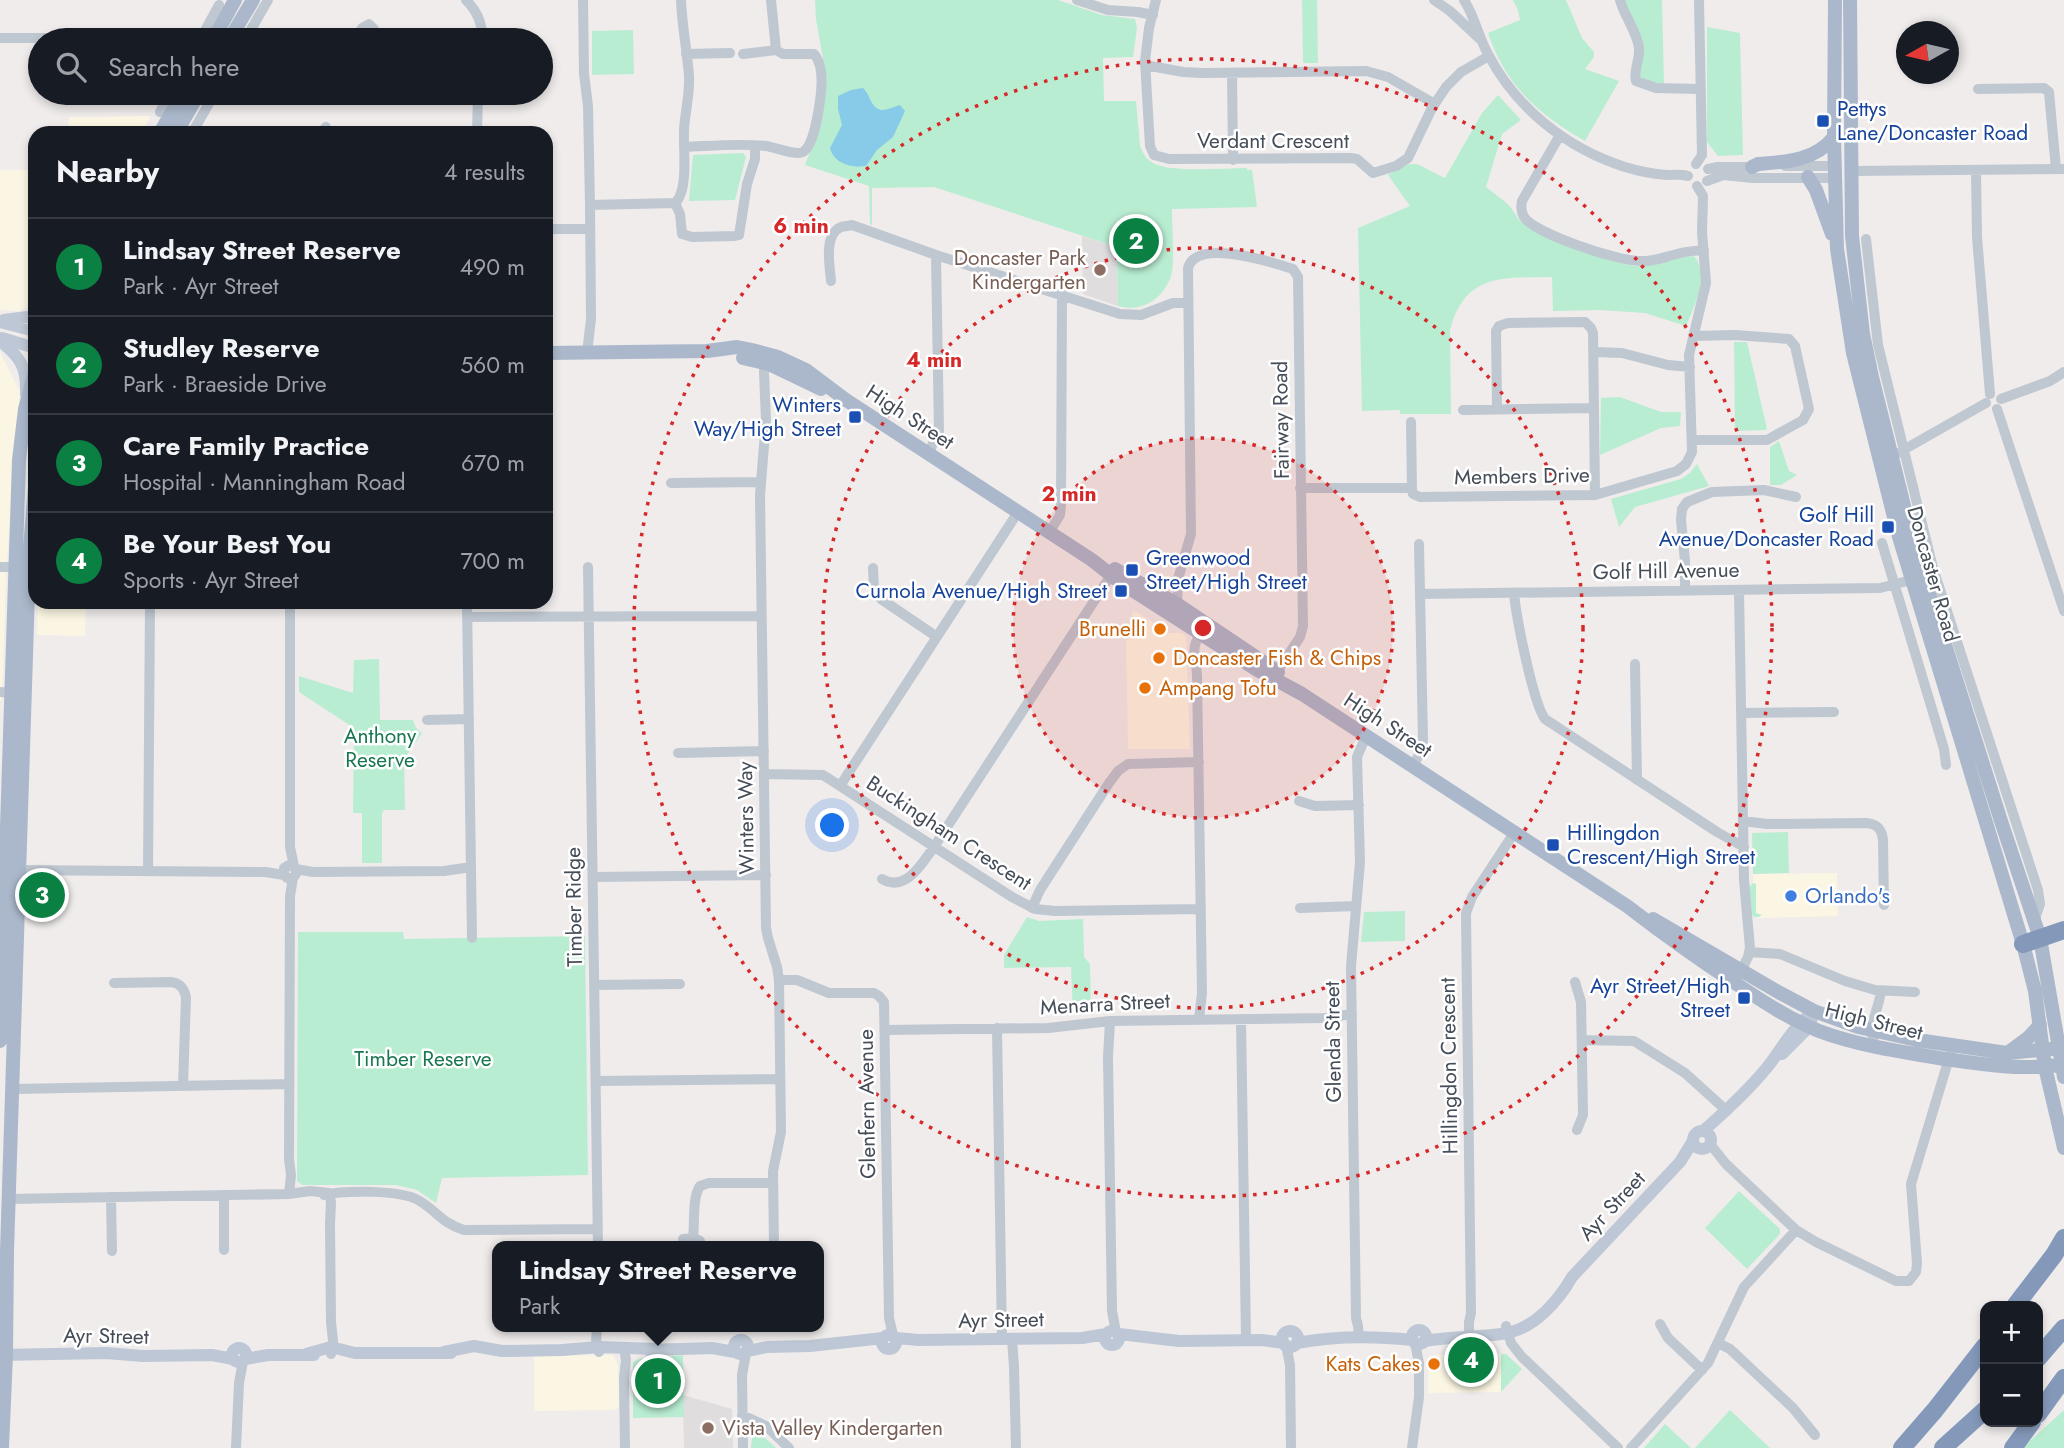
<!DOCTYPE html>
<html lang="en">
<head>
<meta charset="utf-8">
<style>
  body { margin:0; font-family:Jost,sans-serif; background:#20242c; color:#f1f3f6 }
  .controls { position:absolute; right:21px; bottom:21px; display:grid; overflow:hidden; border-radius:14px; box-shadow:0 4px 10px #0003 }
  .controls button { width:63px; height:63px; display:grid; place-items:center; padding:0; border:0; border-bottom:2px solid #363941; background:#171b24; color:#f1f3f6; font:35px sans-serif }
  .compass { position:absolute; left:1896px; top:21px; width:63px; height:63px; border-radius:50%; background:#171b24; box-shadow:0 4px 10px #0003; rotate:262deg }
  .you { position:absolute; left:833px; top:826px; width:24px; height:24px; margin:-18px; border:5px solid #fff; border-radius:50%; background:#1a73e8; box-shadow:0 0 0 10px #1a73e833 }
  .badge { display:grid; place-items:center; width:46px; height:46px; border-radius:50%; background:#0b8043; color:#fff; font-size:23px; font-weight:700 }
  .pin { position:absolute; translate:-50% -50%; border:4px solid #fff; box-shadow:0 2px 7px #0006 }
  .popup { position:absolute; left:492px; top:1241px; width:332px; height:91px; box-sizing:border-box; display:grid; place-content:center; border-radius:14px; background:#171b24; filter:drop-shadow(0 2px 5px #0005); font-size:23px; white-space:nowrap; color:#9ea1a6 }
  .popup b { font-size:26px; color:#f1f3f6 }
  .popup::after { content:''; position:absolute; left:50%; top:100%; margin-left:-14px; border:14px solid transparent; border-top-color:#171b24 }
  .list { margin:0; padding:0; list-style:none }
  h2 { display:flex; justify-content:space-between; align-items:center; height:91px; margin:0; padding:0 28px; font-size:30px }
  h2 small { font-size:23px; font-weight:400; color:#9ea1a6 }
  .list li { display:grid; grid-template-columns:46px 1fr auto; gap:21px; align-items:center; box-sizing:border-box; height:98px; padding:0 28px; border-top:2px solid #363941 }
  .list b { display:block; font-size:26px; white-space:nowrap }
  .list p { margin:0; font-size:23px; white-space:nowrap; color:#9ea1a6 }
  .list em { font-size:23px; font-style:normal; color:#9ea1a6 }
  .icon { flex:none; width:38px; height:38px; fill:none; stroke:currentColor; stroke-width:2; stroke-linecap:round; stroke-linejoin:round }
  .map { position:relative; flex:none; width:2064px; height:1448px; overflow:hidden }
  .search { position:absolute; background:#171b24; box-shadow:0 4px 10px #0003; left:28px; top:28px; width:525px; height:77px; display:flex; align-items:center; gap:18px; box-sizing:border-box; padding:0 24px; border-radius:38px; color:#9ea1a6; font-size:26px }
  .panel { position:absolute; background:#171b24; box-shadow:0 4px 10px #0003; left:28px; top:126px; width:525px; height:483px; border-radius:21px }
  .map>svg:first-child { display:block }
</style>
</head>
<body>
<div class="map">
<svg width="2064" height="1448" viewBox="0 0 2064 1448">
  <rect width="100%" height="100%" fill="#efeceb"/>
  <!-- commercial -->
  <path fill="#fbf6e3" d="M151,116l-10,17h-73l1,-16z
    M0,170h35v134l-16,7 -19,-1z
    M0,352l20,40 -14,182 -4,127h-2z
    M38,602h48l-1,34 -48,-1z
    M1133,610l29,18v5h19l5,3 4,113h-62l-2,-109h2z
    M1837,873l1,43 -82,2 -4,-3 -2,-30 3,-2v-9z
    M1501,1354v38l-73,1v-36l7,-2z
    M613,1355l5,10 1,41 -3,4 -82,1v-55z"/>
  <!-- education -->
  <path fill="#dfdddd" d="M1082,236l35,11 1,59 -35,-12z
    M683,1395l49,14 1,39h-49z"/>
  <!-- green -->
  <path fill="#b9edd2" d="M815,0h243l44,15 33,4 2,9 -4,29 -30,1 1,43h32l4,44c2,7 6,14 13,18 17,10 72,5 94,5v2h5l5,37 -85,2c0,14 3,56 -1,67 -8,23 -29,37 -53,30l-1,-59 -183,-60 -62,1v37l-2,-1 -1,-38 -64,-21 13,-35 7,-60 -9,-51z
    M1302,0h15l1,63h-15z
    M1513,0h53l16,38 12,14v5l-9,12 34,12 -34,60c-47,-27 -79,-55 -97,-108l32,-13 -2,-10z
    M1623,0h39l2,85 -24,-4 -1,-8 4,-20z
    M1707,27l33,6 3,122 -25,1 -11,-14z
    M633,30l1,44 -42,1v-44z
    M1498,95l23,25 -19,14 -16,53c8,7 19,13 25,21 4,4 5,9 9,13 15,14 95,43 116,45 20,1 39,-9 58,-10 17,20 0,50 -8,70l-41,-13 -45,-3 -47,1 -1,-34c-49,1 -87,-4 -102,53l1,84h-51v-4l-38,1 -4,-183 52,-22 -22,-31c31,-19 27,-10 57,3l37,-65z
    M743,153l3,4 -11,43 -46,1 4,-46z
    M1734,342h13l20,87 -2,1 -30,1z
    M1620,397l41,15h20l-1,14 -19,2 -61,27 1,-57z
    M1779,441l10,30 8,4 -16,10h-11v-38z
    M1697,464l12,22 -74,21 -16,20 -8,-28 70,-20 9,-6z
    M379,659l1,61h33l3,8 6,5 -18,26 1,51h-21l-2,3v50h-20v-50h-9l1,-85 -55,-36v-16l54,17 1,-33z
    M1788,832l1,41 -36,1 -1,-41z
    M1753,883l3,1v29l6,2 -3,2h-5l-2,-3 -3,-27z
    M1405,911v30l-44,1 3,-30z
    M1027,917l12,4 44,-2 1,38 6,7 1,49h-18l-2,-46 -67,1v-13z
    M298,932h105l1,7 181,-3 3,239 -146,3 -6,25 -19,-13 -21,-5h-94l-5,-4z
    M1739,1191l41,38v5l-33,35 -42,-41z
    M1501,1354h5l16,15 -21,23z
    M683,1355l1,62 -51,1v-56l6,-3z
    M1730,1410l40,38h-75z
    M2064,1410v38h-42z
    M1665,1424l26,24h-47z
    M756,1434l6,1 14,13h-25l1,-10z"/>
  <!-- water -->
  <path fill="#87cbe9" d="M863,88c7,6 8,21 19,22 6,0 13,-4 18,-5l5,6 -12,26 -16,13 -11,16c-14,2 -32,-2 -36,-18l12,-23 -4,-16v-13l13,-6z"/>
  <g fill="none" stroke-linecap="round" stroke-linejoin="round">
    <!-- street -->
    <path stroke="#bfc7d1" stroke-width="10" d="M466,0c11,11 17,24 16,40
      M583,0l1,74 4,32 2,99 1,114 -4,34
      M681,0c1,26 6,50 8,76 1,18 -4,36 -5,54 -1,18 5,61 -9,73l5,11 2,20 10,3 43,-1 4,-1 8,-51 8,-25v-13
      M1077,0l31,10 30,2 15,3
      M1156,0l-7,28 -4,33 5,85 4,9 15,4 182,-1 6,1 16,14 23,-7 12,-8 24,-50 14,-21 15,-15 28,-16
      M1434,0l16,11 30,28
      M1464,0c11,17 14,36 24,54 28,54 78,94 137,113 13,4 27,7 42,8 7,0 14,-1 21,1
      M1620,0c4,16 17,31 19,48 1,12 -6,23 -3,33l20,7 44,1
      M0,38h192l12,2
      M200,40l19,-35
      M245,40l23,-40
      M356,40l6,-12 7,-4 5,5 2,11
      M686,54l44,-1
      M743,54l33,-4
      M1145,65l38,7 20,1 163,-2 22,6 47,27
      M1232,73l1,87
      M1978,89l66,-1 5,4 7,77
      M160,112l10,-19
      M192,133l23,-40
      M321,133l5,-6
      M477,133l1,-40
      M1560,135l-38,66c-1,5 -1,11 2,16 11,17 94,44 116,44 13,1 24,-4 37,-7 9,-3 18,-3 27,-4
      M684,147c27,-1 55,-4 82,-1 8,1 30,10 37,6 11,-7 15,-38 17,-51 2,-14 4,-36 -6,-47h-31l-7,-4 -5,-50
      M1696,164l6,-9 -3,-155
      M1785,166h51
      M1708,169l10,-2h38
      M1976,170l1,67 13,157
      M1852,171l212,-2
      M1707,181l16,-6 30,3h83
      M590,205l85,-2
      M546,229h44
      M1866,239l12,106 55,223 105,322 2,14 -6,17
      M831,281c-1,-15 -8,-46 10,-54 3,-1 8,-1 11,-2l84,30 184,59 21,1 32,-12h15
      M1593,352l29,1 46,12 22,2
      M765,358l-1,14 2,49 -6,74 6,433 2,10 9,29 2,13 2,152 -8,39 1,75
      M2001,399l49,-18 14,-9
      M1497,409l-1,-78 3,-5 9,-3 77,-1 6,6 2,5 2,162
      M1997,409l67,202
      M1463,410l131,-2
      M1411,422l1,68 1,4 7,3 175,-2 82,-24 9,-7 6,-12 -3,-97 17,-72 -4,-51 1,-36 -6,-10
      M1692,440h75l36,-20 6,-11 -14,-63 -6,-7 -54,-4 -42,1
      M1898,453l88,-50
      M928,454l11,-23 -3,-176
      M671,483l90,-1
      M1300,488h112
      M1049,533l11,-18 1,-9 1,-212
      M1882,543l62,206 2,16
      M0,567h20
      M588,567l10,679
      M873,568l1,21 7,10 56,38
      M1685,590v-29l-4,-41 1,-11 5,-7 25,-10 52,-2 32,7
      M1514,593c2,23 19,110 31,126l172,113 27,15
      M1420,594l460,-6 31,-8
      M290,602v245l4,19
      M467,602l5,336
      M1177,604l1,-25 13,-45 -3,-266c1,-3 3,-7 6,-9 20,-15 78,3 99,10l5,8 5,349 -3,11 -25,38
      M467,617l294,-1
      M1635,664l2,116
      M0,692l11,1
      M1742,713l92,-1
      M427,720l42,-1
      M678,753l86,-2
      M1413,767l8,-17 2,-10 -4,-196
      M765,774l58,1 189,122 23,12 20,2 146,-2
      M840,786l178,-274
      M1299,801l16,5 44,-1
      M1743,821l24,3 99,-1c11,1 16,6 17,17l1,65
      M296,869v5l-3,4h-6l-3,-3v-7l5,-3 7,4 17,3 131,-1 27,-4
      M13,870l252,2 19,3
      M148,871l2,-269
      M593,877l173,-2
      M882,879c24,14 40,-16 52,-32l179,-275
      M1032,908l8,-18 69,-107 9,-12 10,-7 71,-2
      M1300,908l56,-2
      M1749,952l31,2 65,27 30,9 40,2
      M1739,975l9,-18 2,-9 -6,-68 -5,-290
      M779,980h18l32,13h45l5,3 5,6 5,316 4,17
      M1575,982l6,20 2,113 -6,15
      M114,983l57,-1c9,1 13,6 15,15l-3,89
      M594,985l86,-1
      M1199,1019l3,-26 -5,-318c-1,-19 -8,-28 6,-44
      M1241,1019l5,321
      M1110,1021l-2,36 4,254 4,21
      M997,1028l5,311
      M885,1030l163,-2 62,-7 216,-3 26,-4
      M1582,1040l52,1 51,32 42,38
      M1876,1046c-10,-17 3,-37 5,-55
      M596,1081l184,-2
      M13,1089l276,-5
      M1710,1144l16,20 70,66 20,12 80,39h13l7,-9 1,-9 -6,-79 42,-139
      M329,1193l2,9 -1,22 1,98 2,19 -2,13
      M289,1194l2,-19 -2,-16 1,-263 3,-18
      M224,1195v55
      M324,1195c21,-5 76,-5 94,5 18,10 23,23 46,30l133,-1
      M111,1197l1,54
      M9,1199l280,-5 21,-3 19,2
      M693,1238c2,-15 -1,-41 7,-52l9,-3h64
      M683,1239l11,-1 6,3
      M1660,1324l8,14 34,32
      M1506,1326l5,17 11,14 96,91
      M597,1327l-1,16 3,9
      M1469,1337v-15l2,-9 -5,-400 6,-16 42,-64
      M1359,1338l-1,-12 -2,-8 -5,-352 9,-104 -3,-105 9,-21
      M1012,1339l2,28 2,81
      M1718,1343l12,6 63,59 22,27
      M1286,1345l4,20 1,83
      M624,1348l2,12 -2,18 1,70
      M742,1415l24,11 23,22
      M236,1448l3,-65 4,-22
      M743,1448l-1,-73 4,-22
      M1412,1448l7,-51v-34l-4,-20
      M1631,1448l77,-85 36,-76 52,-57"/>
    <!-- secondary -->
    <path stroke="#bec7d5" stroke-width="12" d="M4,320l31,-4
      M0,322l35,9
      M2,338l33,10
      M0,341c21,16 27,27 26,53
      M1782,1054l28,-28 2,-8
      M1703,1131c23,-20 46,-41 66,-66 12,-15 21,-34 37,-47
      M1693 1140a9 9 0 1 1 18 0a9 9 0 1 1-18 0Z
      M1412 1337a7 7 0 1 1 14 0a7 7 0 1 1-14 0Z
      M1105 1338a7 7 0 1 1 14 0a7 7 0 1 1-14 0Z
      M1282 1339a8 8 0 1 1 16 0a8 8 0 1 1-16 0Z
      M1119,1334l60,7 83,-1 22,3
      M882 1342a7 7 0 1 1 14 0a7 7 0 1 1-14 0Z
      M896,1338l23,2 163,-2 24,-4
      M734 1347a7 7 0 1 1 14 0a7 7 0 1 1-14 0Z
      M1425,1341c27,-5 55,-3 82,-8 28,-5 52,-33 65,-56l108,-115 13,-21
      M1297,1343c37,-7 77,-7 115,-3
      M232 1355a7 7 0 1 1 14 0a7 7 0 1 1-14 0Z
      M648,1350l64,-2 23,4
      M748,1351l19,-4 43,-1 73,-8
      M444,1352l30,-6 28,5 60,-1 37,-3 57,2
      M306,1354l25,-7 24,6h96
      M0,1355l106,-2 37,3 69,-1 21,4
      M245,1359l23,-4h46"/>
    <!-- primary -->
    <path stroke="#abb8cb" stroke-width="14" d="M1835,0l-1,137 3,112 16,104 46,184 124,407 12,47 10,76 19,81
      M1850,0l2,236 11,98 9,43 43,173 86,271 39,117 24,139
      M213,40l22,-40
      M229,40l24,-40
      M160,133l23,-40
      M176,133l23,-40
      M1752,167l6,-3c28,-2 57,-3 76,-27
      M1808,177l8,13 16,44
      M546,353l161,-2 30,-4 15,3 26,7 28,13 40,30 246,160 28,22 136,87 46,25 325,212c35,27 71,53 108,77 27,18 54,36 84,48 40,15 84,21 126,28 41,6 74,11 116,6
      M743,358l26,6 52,25
      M1115,569l62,35 101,68
      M1653,919l127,74 34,18 44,16 59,13 90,13 44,-4
      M0,1041l19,-581 6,-51 10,-37
      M2009,1052l19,-14 12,-13
      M2,1448l4,-93 1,-104 22,-690 6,-74"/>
    <!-- highway -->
    <path stroke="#8499ba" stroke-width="18" d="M2023,944l41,-14
      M2015,1306l39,-51 10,-17
      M2038,1358l26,-30
      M2038,1414l26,-36
      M1902,1448l33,-38 50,-64
      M1943,1448l42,-38
      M2013,1448l19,-26"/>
  </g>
  <!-- distance rings -->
  <circle cx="1203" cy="628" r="190" fill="#d62828" fill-opacity=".12"/>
  <g fill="none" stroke="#d62828" stroke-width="3.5" stroke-dasharray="3.5 7">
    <circle cx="1203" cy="628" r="190"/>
    <circle cx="1203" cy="628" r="380"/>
    <circle cx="1203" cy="628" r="569"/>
  </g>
  <!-- markers -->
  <g fill="#1a4fb4" stroke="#fff" stroke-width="2.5">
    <rect x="1816" y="114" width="14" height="14" rx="3.5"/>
    <rect x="848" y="410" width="14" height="14" rx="3.5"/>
    <rect x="1881" y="520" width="14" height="14" rx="3.5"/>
    <rect x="1125" y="563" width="14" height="14" rx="3.5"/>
    <rect x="1114" y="584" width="14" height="14" rx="3.5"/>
    <rect x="1546" y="838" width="14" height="14" rx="3.5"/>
    <rect x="1737" y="991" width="14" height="14" rx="3.5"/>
  </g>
  <g fill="#8d6e63" stroke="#fff" stroke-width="2.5">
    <circle cx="1100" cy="270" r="7"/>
    <circle cx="708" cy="1428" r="7"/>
  </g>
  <g fill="#e8710a" stroke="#fff" stroke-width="2.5">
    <circle cx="1160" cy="629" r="7"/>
    <circle cx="1159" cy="658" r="7"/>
    <circle cx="1145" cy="688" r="7"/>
    <circle cx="1434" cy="1364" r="7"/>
  </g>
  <circle fill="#3f7fe0" stroke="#fff" stroke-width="2.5" cx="1791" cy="896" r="7"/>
  <g text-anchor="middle" stroke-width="5" stroke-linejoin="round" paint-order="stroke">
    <!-- transit labels -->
    <g font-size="21" fill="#164399" stroke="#fff" text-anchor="end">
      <text x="1837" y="116" text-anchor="start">Pettys<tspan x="1837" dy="24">Lane/Doncaster Road</tspan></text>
      <text x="841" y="412">Winters<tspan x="841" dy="24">Way/High Street</tspan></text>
      <text x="1874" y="522">Golf Hill<tspan x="1874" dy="24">Avenue/Doncaster Road</tspan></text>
      <text x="1146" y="565" text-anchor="start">Greenwood<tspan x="1146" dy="24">Street/High Street</tspan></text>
      <text x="1107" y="598">Curnola Avenue/High Street</text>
      <text x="1567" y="840" text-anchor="start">Hillingdon<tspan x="1567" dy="24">Crescent/High Street</tspan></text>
      <text x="1730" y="993">Ayr Street/High<tspan x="1730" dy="24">Street</tspan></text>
    </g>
    <!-- street labels -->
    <g font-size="21" fill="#454d58" stroke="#fff">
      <text x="1273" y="148">Verdant Crescent</text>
      <text transform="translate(910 417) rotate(33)" y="7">High Street</text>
      <text transform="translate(1281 420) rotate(-91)" y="7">Fairway Road</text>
      <text transform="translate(1522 476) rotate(-1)" y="7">Members Drive</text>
      <text transform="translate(1666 571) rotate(-1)" y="7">Golf Hill Avenue</text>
      <text transform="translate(1933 574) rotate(74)" y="7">Doncaster Road</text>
      <text transform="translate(1388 725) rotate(33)" y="7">High Street</text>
      <text transform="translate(746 818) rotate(-91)" y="7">Winters Way</text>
      <text transform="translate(949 833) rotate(33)" y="7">Buckingham Crescent</text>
      <text transform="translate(574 907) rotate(-91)" y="7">Timber Ridge</text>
      <text transform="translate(1105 1004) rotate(-3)" y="7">Menarra Street</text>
      <text transform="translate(1874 1021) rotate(14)" y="7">High Street</text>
      <text transform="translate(1333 1042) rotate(-91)" y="7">Glenda Street</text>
      <text transform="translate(1449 1066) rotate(-91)" y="7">Hillingdon Crescent</text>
      <text transform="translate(867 1104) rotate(-91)" y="7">Glenfern Avenue</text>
      <text transform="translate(1612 1206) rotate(-47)" y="7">Ayr Street</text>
      <text transform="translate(1001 1320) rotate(-1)" y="7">Ayr Street</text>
      <text transform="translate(106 1336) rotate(1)" y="7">Ayr Street</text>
    </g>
    <!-- education labels -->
    <g font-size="21" fill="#785e54" stroke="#fff" text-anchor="end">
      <text x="1086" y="265">Doncaster Park<tspan x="1086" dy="24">Kindergarten</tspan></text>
      <text x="722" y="1435" text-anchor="start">Vista Valley Kindergarten</text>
    </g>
    <!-- food labels -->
    <g font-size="21" fill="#c56008" stroke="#fff" text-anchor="end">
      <text x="1146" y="636">Brunelli</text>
      <text x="1173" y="665" text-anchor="start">Doncaster Fish &amp; Chips</text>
      <text x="1159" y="695" text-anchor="start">Ampang Tofu</text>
      <text x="1420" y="1371">Kats Cakes</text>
    </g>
    <!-- park labels -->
    <g font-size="21" fill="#187750" stroke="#fff">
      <text x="380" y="743">Anthony<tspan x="380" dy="24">Reserve</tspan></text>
      <text x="423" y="1066">Timber Reserve</text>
    </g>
    <!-- shop labels -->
    <g font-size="21" fill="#366cbe" stroke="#fff" text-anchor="start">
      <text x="1805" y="903">Orlando's</text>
    </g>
  </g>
  <circle cx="1203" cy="628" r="10" fill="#d62828" stroke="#fff" stroke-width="3.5"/>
  <g font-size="21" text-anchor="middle" font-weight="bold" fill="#d62828" stroke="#fff" stroke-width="5" stroke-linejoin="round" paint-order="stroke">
    <text x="801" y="233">6 min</text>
    <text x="934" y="367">4 min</text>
    <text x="1069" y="501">2 min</text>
  </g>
</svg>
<div class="controls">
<button>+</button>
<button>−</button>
</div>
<svg class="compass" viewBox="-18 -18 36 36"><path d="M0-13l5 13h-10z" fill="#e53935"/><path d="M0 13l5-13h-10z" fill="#9ea1a6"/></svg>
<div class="you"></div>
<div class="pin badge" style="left:658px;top:1381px">1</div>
<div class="popup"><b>Lindsay Street Reserve</b>Park</div>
<div class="pin badge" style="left:1136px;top:241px">2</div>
<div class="pin badge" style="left:42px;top:895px">3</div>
<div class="pin badge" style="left:1471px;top:1360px">4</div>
<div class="search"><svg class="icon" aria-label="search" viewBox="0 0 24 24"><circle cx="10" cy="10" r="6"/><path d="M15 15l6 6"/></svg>Search here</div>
<section class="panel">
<h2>Nearby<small>4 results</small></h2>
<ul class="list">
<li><span class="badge">1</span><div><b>Lindsay Street Reserve</b><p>Park · Ayr Street</p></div><em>490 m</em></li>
<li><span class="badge">2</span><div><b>Studley Reserve</b><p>Park · Braeside Drive</p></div><em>560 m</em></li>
<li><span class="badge">3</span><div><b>Care Family Practice</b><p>Hospital · Manningham Road</p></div><em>670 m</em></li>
<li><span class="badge">4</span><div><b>Be Your Best You</b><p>Sports · Ayr Street</p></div><em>700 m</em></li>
</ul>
</section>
</div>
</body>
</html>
